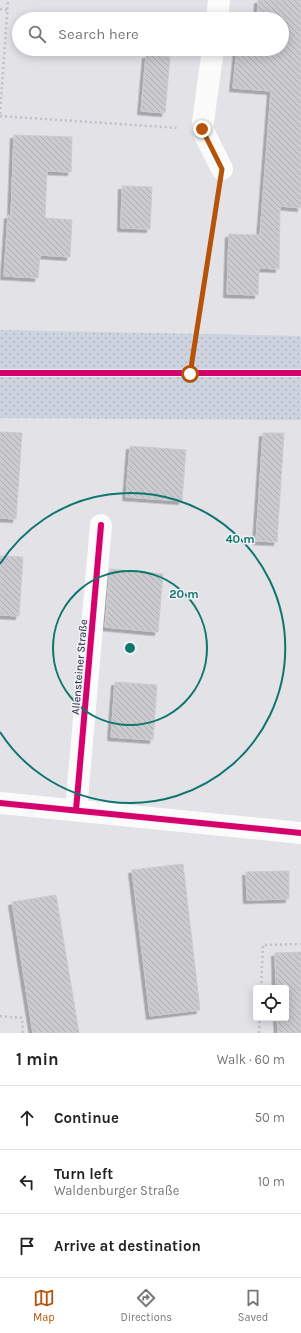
<!DOCTYPE html>
<html lang="en">
<head>
<meta charset="utf-8">
<style>
  body { margin:0; font-family:Karla,sans-serif; background:#f2f2f2; color:#222 }
  .controls { position:absolute; right:12px; bottom:12px; display:grid; overflow:hidden; border-radius:4px; box-shadow:0 2px 10px #0003 }
  .controls button { width:36px; height:36px; display:grid; place-items:center; padding:0; border:0; border-bottom:1px solid #e0e0e0; background:#fff; color:#222; font:20px sans-serif }
  .stop { position:absolute; width:12px; height:12px; margin:-9px; border:3px solid #b45309; border-radius:50%; background:#fff }
  .stop.end { background:#b45309; border-color:#fff; box-shadow:0 1px 4px #0008 }
  .list { margin:0; padding:0; list-style:none }
  h2 { display:flex; justify-content:space-between; align-items:center; height:52px; margin:0; padding:0 16px; font-size:17px }
  h2 small { font-size:13px; font-weight:400; color:#767676 }
  .list li { display:grid; grid-template-columns:26px 1fr auto; gap:12px; align-items:center; box-sizing:border-box; height:64px; padding:0 16px; border-top:1px solid #e0e0e0 }
  .list b { display:block; font-size:15px; white-space:nowrap }
  .list p { margin:0; font-size:13px; white-space:nowrap; color:#767676 }
  .list em { font-size:13px; font-style:normal; color:#767676 }
  .icon { flex:none; width:22px; height:22px; fill:none; stroke:currentColor; stroke-width:2; stroke-linecap:round; stroke-linejoin:round }
  .map { position:relative; flex:none; width:301px; height:1033px; overflow:hidden }
  .search { position:absolute; background:#fff; box-shadow:0 2px 10px #0003; left:12px; right:12px; top:12px; height:44px; display:flex; align-items:center; gap:10px; box-sizing:border-box; padding:0 14px; border-radius:22px; color:#767676; font-size:15px }
  .sheet { height:244px; background:#fff }
  nav { display:flex; justify-content:space-around; align-items:center; box-sizing:border-box; height:56px; border-top:1px solid #e0e0e0; background:#fff; font-size:11px; color:#767676 }
  nav a { display:grid; justify-items:center; gap:2px }
  nav .on { color:#b45309 }
  .map>svg:first-child { display:block }
</style>
</head>
<body>
<div class="map">
<svg width="301" height="1033" viewBox="0 0 301 1033">
  <defs>
    <pattern id="park-dots" width="8" height="8" patternUnits="userSpaceOnUse"><rect width="8" height="8" fill="#cdd3df"/><path d="M2 2h.1M6 6h.1" fill="none" stroke="#b0b5c0" stroke-width="1.8" stroke-linecap="round"/></pattern>
    <pattern id="building-back-hatch" width="6" height="6" patternUnits="userSpaceOnUse"><rect width="6" height="6" fill="#cbcbcf"/><path d="M-1 5l2 2M0 0l6 6M5-1l2 2" fill="none" stroke="#aeaeb2"/></pattern>
    <filter id="shadow"><feDropShadow dx="-3.5" dy="3.5" stdDeviation="0" flood-color="#0004"/></filter>
  </defs>
  <rect width="100%" height="100%" fill="#e2e2e7"/>
  <!-- park -->
  <path fill="url(#park-dots)" d="M0,330l301,6v84l-301,-2z"/>
  <!-- building -->
  <path fill="url(#building-back-hatch)" stroke="#cbcbd0" filter="url(#shadow)" d="M258,0h43v208l-21,-2 -1,63 -20,-1 -1,27 -31,-1 2,-60 31,1 11,-144 -38,-3 4,-39h45v-30h-25z
    M146,55l24,2 -5,56 -24,-2z
    M14,135l58,2 -1,35 -24,-1 -2,47 27,2 -2,37 -30,-2 -2,23 -34,-2 4,-61 3,1z
    M122,186l30,1 -2,42 -29,-1z
    M0,432l22,1 -6,86 -16,-1z
    M263,433h21l-7,109 -21,-1z
    M130,446l56,4 -4,51 -56,-4z
    M0,556l23,1 -4,59 -19,-1z
    M110,569l53,5 -5,58 -53,-5z
    M115,682l42,3 -4,55 -42,-3z
    M183,864l17,146 -50,6 -18,-146z
    M289,871v28l-42,1 -1,-28z
    M56,895l23,138h-46l-21,-131z
    M301,952v81h-23l-1,-15h9v-30h-10l-1,-35z"/>
  <g fill="none" stroke-linecap="round" stroke-linejoin="round">
    <!-- path -->
    <path stroke="#c0c0c8" stroke-width="2.5" stroke-dasharray="2 3" stroke-linecap="butt" d="M0,9l7,1
      M0,114l8,-114
      M0,116l179,12
      M191,374l27,-182
      M261,988l2,-43 38,-1
      M0,1016l22,2 1,15
      M259,1033l1,-15"/>
    <!-- street -->
    <path stroke="#fbfbfb" stroke-width="22" d="M217,19l2,-19
      M213,49l-11,80 20,40
      M0,803l301,30
      M76,810l25,-285"/>
    <!-- cycleway casing -->
    <g stroke="#f0f1f6" stroke-width="8">
      <path id="cycleway" d="M0,373h301
        M0,803l301,30
        M76,810l25,-285"/>
    </g>
    <!-- cycleway -->
    <use href="#cycleway" stroke="#d6006c" stroke-width="6"/>
  </g>
  <g fill="none" stroke-linecap="round" stroke-linejoin="round">
    <!-- route -->
    <path stroke="#b45309" stroke-width="5" d="M190,374l32,-205 -20,-40"/>
  </g>
  <!-- distance rings -->
  <g fill="none" stroke="#0f766e" stroke-width="2">
    <circle cx="130" cy="648" r="77"/>
    <path d="M0 564A155 155 0 1 1 0 732"/>
  </g>
  <g text-anchor="middle" stroke-width="3" stroke-linejoin="round" paint-order="stroke">
    <!-- street labels -->
    <g font-size="11" fill="#252338" stroke="#f0f1f6">
      <text transform="translate(79 667) rotate(-85)" y="4">Allensteiner Straße</text>
    </g>
  </g>
  <circle cx="130" cy="648" r="6" fill="#0f766e" stroke="#f0f1f6" stroke-width="2"/>
  <g font-size="12" text-anchor="middle" font-weight="bold" fill="#0f766e" stroke="#f0f1f6" stroke-width="3" stroke-linejoin="round" paint-order="stroke">
    <text x="240" y="543">40 m</text>
    <text x="184" y="598">20 m</text>
  </g>
</svg>
<div class="controls">
<button><svg class="icon" aria-label="locate" viewBox="0 0 24 24"><circle cx="12" cy="12" r="6"/><path d="M12 2v4M12 18v4M2 12h4M18 12h4"/></svg></button>
</div>
<div class="stop" style="left:190px;top:374px"></div>
<div class="stop end" style="left:202px;top:129px"></div>
<div class="search"><svg class="icon" aria-label="search" viewBox="0 0 24 24"><circle cx="10" cy="10" r="6"/><path d="M15 15l6 6"/></svg>Search here</div>
</div>
<section class="sheet">
<h2>1 min<small>Walk · 60 m</small></h2>
<ul class="list">
<li><svg class="icon" aria-label="ahead" viewBox="0 0 24 24"><path d="M12 20V5M6 11l6-6 6 6"/></svg><div><b>Continue</b></div><em>50 m</em></li>
<li><svg class="icon" aria-label="left" viewBox="0 0 24 24"><path d="M17 20v-9H6M10 6l-5 5 5 5"/></svg><div><b>Turn left</b><p>Waldenburger Straße</p></div><em>10 m</em></li>
<li><svg class="icon" aria-label="arrive" viewBox="0 0 24 24"><path d="M6 21V4h12l-3 4 3 4H6"/></svg><div><b>Arrive at destination</b></div></li>
</ul>
</section>
<nav>
<a class="on"><svg class="icon" aria-label="map" viewBox="0 0 24 24"><path d="M3 6l6-2 6 2 6-2v14l-6 2-6-2-6 2zM9 4v14M15 6v14"/></svg>Map</a>
<a><svg class="icon" aria-label="directions" viewBox="0 0 24 24"><path d="M12 3l9 9-9 9-9-9zM9 14v-3h6M13 9l2 2-2 2"/></svg>Directions</a>
<a><svg class="icon" aria-label="saved" viewBox="0 0 24 24"><path d="M7 4h10v16l-5-4-5 4z"/></svg>Saved</a>
</nav>
</body>
</html>
